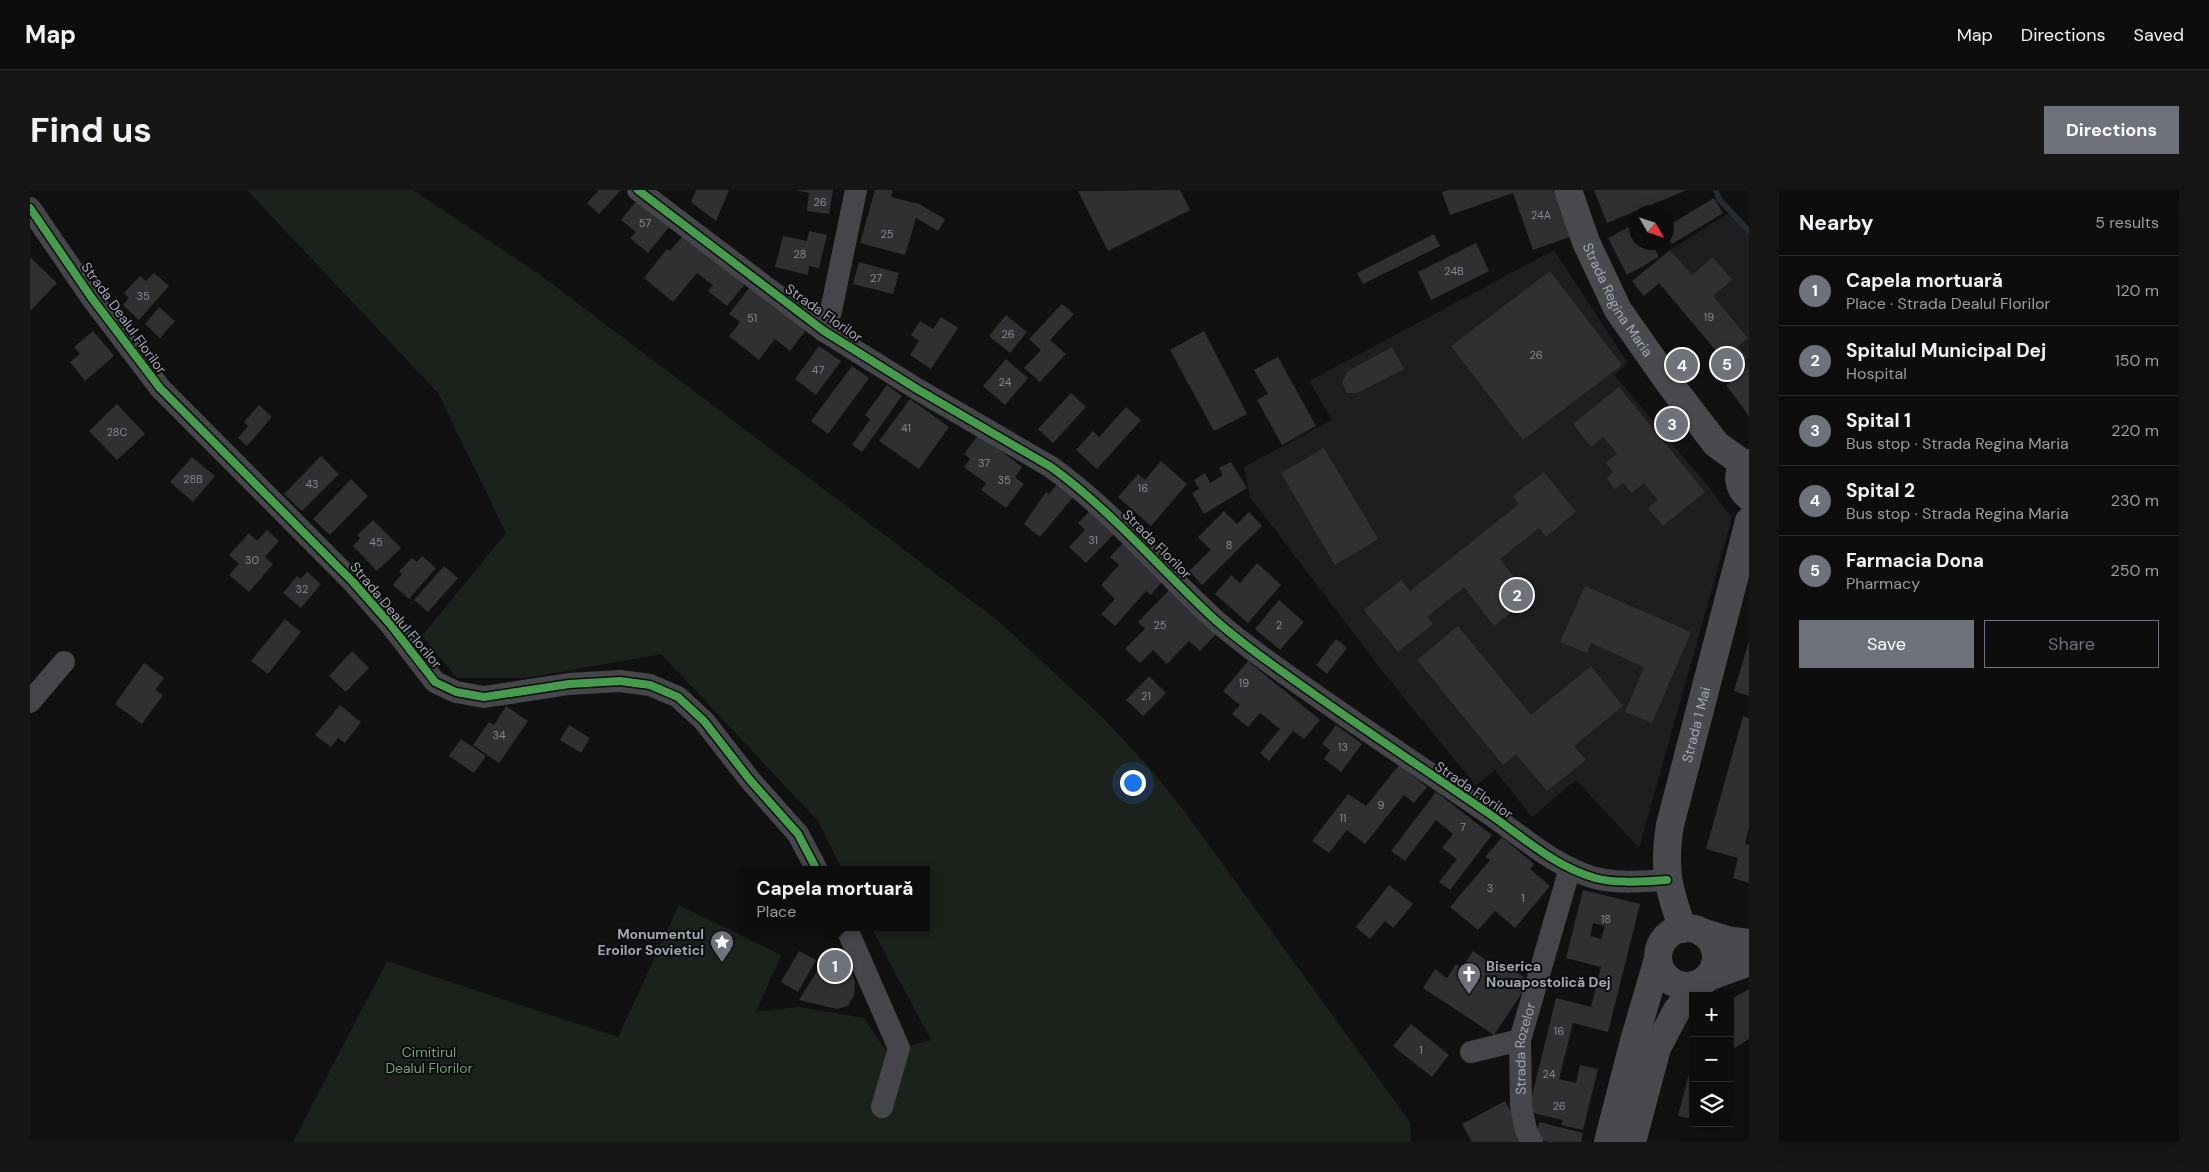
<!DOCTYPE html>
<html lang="en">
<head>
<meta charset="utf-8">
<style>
  body { margin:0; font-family:"DM Sans",sans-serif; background:#161617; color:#f1f3f6 }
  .controls { position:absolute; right:15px; bottom:15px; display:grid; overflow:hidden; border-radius:0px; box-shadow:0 5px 20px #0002 }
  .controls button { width:45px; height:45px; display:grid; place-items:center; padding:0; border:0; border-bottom:1px solid #2d2d2e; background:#0d0d0e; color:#f1f3f6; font:25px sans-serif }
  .compass { position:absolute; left:1599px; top:15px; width:45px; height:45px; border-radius:50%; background:#0d0d0e; box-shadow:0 5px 20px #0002; rotate:129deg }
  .you { position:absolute; left:1102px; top:592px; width:18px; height:18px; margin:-12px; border:4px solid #fff; border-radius:50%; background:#1a73e8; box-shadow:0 0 0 8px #1a73e833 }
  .badge { display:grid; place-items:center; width:32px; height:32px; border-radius:50%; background:#6f727b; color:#fff; font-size:16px; font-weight:700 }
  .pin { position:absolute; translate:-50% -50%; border:2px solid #fff; box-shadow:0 1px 5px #0006 }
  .popup { position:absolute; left:710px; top:676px; width:190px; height:65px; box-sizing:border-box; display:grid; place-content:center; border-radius:0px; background:#0d0d0e; filter:drop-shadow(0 1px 4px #0005); font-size:16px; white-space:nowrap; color:#9a9c9e }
  .popup b { font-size:19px; color:#f1f3f6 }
  .popup::after { content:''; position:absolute; left:50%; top:100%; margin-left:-10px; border:10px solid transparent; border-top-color:#0d0d0e }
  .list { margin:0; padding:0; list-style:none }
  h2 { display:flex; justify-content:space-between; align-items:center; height:65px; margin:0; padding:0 20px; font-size:21px }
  h2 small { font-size:16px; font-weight:400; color:#9a9c9e }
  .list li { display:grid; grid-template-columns:32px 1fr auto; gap:15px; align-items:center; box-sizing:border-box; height:70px; padding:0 20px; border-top:1px solid #2d2d2e }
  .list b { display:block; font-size:19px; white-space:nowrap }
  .list p { margin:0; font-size:16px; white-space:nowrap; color:#9a9c9e }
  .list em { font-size:16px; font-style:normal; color:#9a9c9e }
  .actions { display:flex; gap:10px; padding:15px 20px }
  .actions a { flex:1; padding:11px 0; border:1px solid #6f727b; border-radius:0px; text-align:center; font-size:18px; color:#6f727b }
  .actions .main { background:#6f727b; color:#fff }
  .icon { flex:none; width:28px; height:28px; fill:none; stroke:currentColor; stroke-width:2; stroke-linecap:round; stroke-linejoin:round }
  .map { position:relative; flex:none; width:1719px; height:952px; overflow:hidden; border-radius:0px }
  header { display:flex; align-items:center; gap:30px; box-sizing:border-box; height:70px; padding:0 25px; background:#0d0d0e; border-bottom:1px solid #2d2d2e }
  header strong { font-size:24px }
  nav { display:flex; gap:28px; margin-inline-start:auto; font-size:18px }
  .intro { display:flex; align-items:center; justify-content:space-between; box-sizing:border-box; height:120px; padding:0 30px }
  h1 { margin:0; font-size:35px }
  .button { padding:12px 22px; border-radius:0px; background:#6f727b; color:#fff; font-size:18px; font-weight:700 }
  main { display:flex; gap:30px; padding:0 30px }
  aside { flex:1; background:#0d0d0e; border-radius:0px; box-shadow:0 5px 20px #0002 }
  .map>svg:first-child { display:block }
</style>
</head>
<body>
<header>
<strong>Map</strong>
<nav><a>Map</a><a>Directions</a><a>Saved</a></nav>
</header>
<div class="intro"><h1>Find us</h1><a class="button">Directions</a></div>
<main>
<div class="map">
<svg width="1719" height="952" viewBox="0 0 1719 952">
  <rect width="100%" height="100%" fill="#111112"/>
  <!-- built -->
  <path fill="#1e1e20" d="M1701,22l18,20v184l-11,-40 -6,-7 6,-22 -15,12 -64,-76 -15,13 -12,-15 38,-31z
    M1524,60l74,113 -14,12 94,111 24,32 -93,330 -63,-68 -44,37 -37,-47 -19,16 -93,-114 -133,-175 -6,-30 88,-47 -23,-39z"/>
  <!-- green -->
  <path fill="#1b221c" d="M217,0h166l126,84 458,346 103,95 49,52 38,48 223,307 1,20h-1118l94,-181 231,76 61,-132 102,50 -25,57 43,-5 65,11 23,34 44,-12 -60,-113h55v-57h-84l-24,-49 -157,-167 -134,24h-70l-35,-42 84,-103 -68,-140z"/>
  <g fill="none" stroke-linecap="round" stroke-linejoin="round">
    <!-- stream -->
    <path stroke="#242d33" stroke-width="5.5" d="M1686,0l3,9 30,32"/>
  </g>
  <!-- building -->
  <path fill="#2f3032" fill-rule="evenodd" d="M569,0h22l-22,24 -12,-11z
    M666,0h33l-13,31 -25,-19z
    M765,0h38l-4,24 -22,-3 2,-18z
    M845,0h18l-2,7 28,7 26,15 -7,12 -22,-13 -11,37 -45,-12z
    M1150,0l10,20 -82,41 -30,-60z
    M1419,0h104l17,47 -37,13 -20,-57 -63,22 -8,-23z
    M1564,0h93l-80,33z
    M1684,8l9,15 -51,31 -6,-8v-9z
    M607,10l32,27 -21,26 -18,-15 6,-6 -15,-12z
    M1606,33v19h15l8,15 -32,18 -19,-37z
    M779,41l18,4 -8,33 -10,-2 -1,9 -33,-8 8,-31 24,5z
    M654,44l61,50 -18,22 -19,-15 5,-6 -16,-12 -24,29 -29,-24 23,-29 3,2z
    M1404,44l6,12 -77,38 -6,-11z
    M1446,53l13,28 -58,29 -13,-28z
    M1640,60l22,25 21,-18 19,23 -19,16 35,42 -10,8 9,11 -30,24 -8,-10 14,-12 -64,-76 -15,13 -12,-15z
    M0,67l27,26 -27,28z
    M829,72l40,11 -6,21 -40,-10z
    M1520,81l72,94 -99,75 -72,-94z
    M124,83l15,13 -30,34 -16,-15 6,-7 -5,-5 16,-17 6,5z
    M720,97l56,43 -16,21 -15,-12 -16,21 -30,-24 11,-14 -11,-8z
    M1032,114l12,10 -24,26 16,14 -26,28 -16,-14 17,-18 -12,-11z
    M129,117l16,14 -15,17 -15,-14z
    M976,125l21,17 -17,21 -21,-17z
    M911,127l17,11 -27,41 -21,-14 9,-14 -8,-6 9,-14 13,8z
    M63,141l21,25 -29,25 -15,-19 10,-8 -6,-7z
    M1174,141l43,83 -33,17 -44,-81z
    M789,156l22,15 -25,34 -21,-16z
    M1362,157l12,22 -47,24h-10l-5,-11 6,-11z
    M1248,167l38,69 -34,19 -25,-45 11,-6 -14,-24z
    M976,169l22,19 -23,27 -22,-19z
    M822,176l17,12 -41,56 -17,-13z
    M1719,177v49l-23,-31z
    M857,195l15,11 -40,56 -10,-7 18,-26 -5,-4z
    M1589,197l86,105 -42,34 -15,-18 10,-8 -14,-17 -12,10 -9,-10 -8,6 -8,-11 6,-6 -7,-9 11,-9 -14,-17 -12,10 -18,-23z
    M1041,203l15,14 -33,36 -15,-14z
    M880,209l39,28 -30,42 -40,-28z
    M87,214l28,30 -28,26 -28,-29z
    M229,215l13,12 -25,29 -9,-8 10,-12 -4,-4z
    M1096,217l15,13 -44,49 -21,-19 17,-19 6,6z
    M949,244l43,33 -7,10 9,7 -18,24 -25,-18 5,-7 -22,-16 6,-8 -6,-5z
    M1294,258l54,91 -43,26 -54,-92z
    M291,266l18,18 -37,37 -18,-17z
    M162,267l23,19 -22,26 -23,-20z
    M1131,271l26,23 -36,42 -33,-29 20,-23 7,6z
    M1201,272l16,26 -43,26 -12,-21 7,-4 -5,-9 11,-7 5,10 13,-8 -4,-7z
    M1514,282l32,40 -30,25 -7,-9 -39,31 30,38 -36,29 -30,-39 -37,30 6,7 -35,28 -34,-42 37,-30 9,11 109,-87 -6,-8z
    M321,289l17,17 -38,39 -17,-16z
    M1028,293l16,13 -34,41 -16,-13 22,-32 3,2z
    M1062,319l24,23 -30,31 -17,-16 16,-17 -7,-7z
    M1194,321l13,13 12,-12 13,14 -60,59 -13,-14 22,-21 -13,-13z
    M343,330l28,28 -24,23 -24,-25 7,-8 -3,-3z
    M237,340l12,11 -14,16 8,7 -24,28 -20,-17 10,-11 -10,-9 20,-22 8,8z
    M1094,352l40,37 -13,16 -5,-4 -31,35 -14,-12 14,-15 -14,-14 18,-20 -9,-8z
    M392,366l14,12 -27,31 -16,-14 9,-11 -3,-3 13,-13 5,4z
    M1227,373l24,22 -33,38 -33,-29 16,-19 9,8z
    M414,376l14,12 -30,34 -14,-12z
    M277,382l14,12 -20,24 -18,-15 14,-17 4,3z
    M1555,396l106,46 -39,91 -27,-11 19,-45 -53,-24 -4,10 -27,-11z
    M1140,399l46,45 -16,17 -11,-10 -22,23 -14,-14 -13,13 -15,-14 20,-20 -7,-7z
    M1249,410l25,22 -24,28 -25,-21z
    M255,429l16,13 -33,42 -17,-13z
    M1428,436l73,89 60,-49 32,40 -49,40 12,14 -39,31 -31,-37 -13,11 -86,-105z
    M1306,449l11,9 -20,26 -11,-9z
    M1719,451v55l-15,-5z
    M322,461l17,17 -23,24 -17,-16z
    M1218,471l72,59 -16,19 -11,-8 -24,30 -9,-8 20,-24 -20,-16 -12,14 -16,-13 8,-9 -17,-14z
    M114,473l20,15 -9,12 8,5 -21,29 -27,-20z
    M1119,486l17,17 -23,23 -17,-16z
    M310,515l21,17 -16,21 -7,-5 -7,9 -16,-12z
    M476,516l22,15 -29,42 -26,-18 16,-23 5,3z
    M1713,526l6,2v110l-4,15 4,2v38l-16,-5 5,-20 -32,-9z
    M539,535l21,13 -9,15 -21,-13z
    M1306,535l26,19 -21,28 -17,-13 6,-9 -8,-6z
    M431,549l25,17 -12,17 -25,-17z
    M1369,575l28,22 -13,16 -10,-8 -39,49 -18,-14 -18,23 -17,-12 36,-47 18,12z
    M1406,602l56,43 -42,55 -11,-8 18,-23 -15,-11 11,-14 -17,-14 -31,41 -14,-10z
    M1472,647l32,27 -4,5 20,17 -35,42 -20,-17 -17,19 -28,-23 40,-47 -5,-3z
    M1359,695l24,19 -20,24 -8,-7 -15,18 -14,-12z
    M1553,700l57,14 -32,128 -35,-9 -14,56 17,4 4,-18 18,4 -15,61 -22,-5 2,-5 -35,-8 28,-114 35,9 10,-40 -35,-9zM1563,733l12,3 -4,13 -11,-3z
    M802,757l12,4 11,31 -1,13 -6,11 -11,3 -38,-9z
    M769,761l17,9 -18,32 -17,-10z
    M1443,761l27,18 4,-5 26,17 -36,54 -71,-47 12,-19 12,9 9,-14 6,4z
    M1719,799v50l-16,10 -3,6v-55z
    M1381,834l38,31 -17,22 -39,-31z
    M1663,868v61l-15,-3z
    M1475,911l23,41h-56l-10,-18z
    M1509,932l44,11 -2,9h-33l-13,-3z"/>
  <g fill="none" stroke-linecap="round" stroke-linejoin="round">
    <!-- street -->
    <g stroke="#45464a" stroke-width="22">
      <path d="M608,0l186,141 93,58 134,78c60,43 107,100 161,150 26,24 54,43 82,63 63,45 127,87 191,131 36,24 68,55 110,67 23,6 49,3 72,2"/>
      <path d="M0,18l61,89 69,91 193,194 37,42 45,58 21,10 28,5 85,-13 51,-3 30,4 28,12 26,24 46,59 48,54 19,36"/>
      <path d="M794,141l7,-20 25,-121"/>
      <path d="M0,512l34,-40"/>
      <path d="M816,737l53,121 -17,59"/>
      <path d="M1441,862l49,-12"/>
      <path id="s1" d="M1502,952l-6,-12 -5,-24 -1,-66 50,-172"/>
    </g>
    <!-- secondary -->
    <g stroke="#494a4e" stroke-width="28">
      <path id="s2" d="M1538,0l18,52 32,68 52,74 46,60 29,21"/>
      <path d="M1719,273c-15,8 -11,25 0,34"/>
      <circle cx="1657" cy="767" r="29"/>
      <path id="s3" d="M1653,739c-15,-40 -20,-61 -13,-104l79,-304"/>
      <path d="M1671,742l26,8 22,3"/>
      <path d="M1678,787l41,-15"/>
      <path d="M1578,952l26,-101 24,-82"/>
      <path d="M1602,952l25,-94 20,-38 26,-29"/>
    </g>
    <!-- cycleway casing -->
    <g stroke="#0c0c0d" stroke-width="11">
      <path id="cycleway" d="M608,0l186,141 93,58 134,78c60,43 107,100 161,150 26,24 54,43 82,63 63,45 127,87 191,131 36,24 68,55 110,67 23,6 49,3 72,2
        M0,18l61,89 69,91 193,194 37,42 45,58 21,10 28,5 85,-13 51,-3 30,4 28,12 26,24 46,59 48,54 19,36"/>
    </g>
    <!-- cycleway -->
    <use href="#cycleway" stroke="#469c4c" stroke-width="8"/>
  </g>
  <!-- icons -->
  <defs>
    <g id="sight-pin" transform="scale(1.25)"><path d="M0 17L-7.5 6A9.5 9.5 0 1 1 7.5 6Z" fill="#6f727b" stroke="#0c0c0d"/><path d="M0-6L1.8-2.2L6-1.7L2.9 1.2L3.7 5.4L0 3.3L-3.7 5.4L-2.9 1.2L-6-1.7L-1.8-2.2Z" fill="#fff"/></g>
    <g id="church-pin" transform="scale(1.25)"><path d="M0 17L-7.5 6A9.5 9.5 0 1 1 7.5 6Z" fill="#6f727b" stroke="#0c0c0d"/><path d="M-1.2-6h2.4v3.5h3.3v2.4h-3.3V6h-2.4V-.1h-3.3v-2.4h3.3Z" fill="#fff"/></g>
  </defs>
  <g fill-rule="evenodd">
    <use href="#sight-pin" x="692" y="752"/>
    <use href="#church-pin" x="1439" y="784"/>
  </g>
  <g text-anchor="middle" stroke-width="4" stroke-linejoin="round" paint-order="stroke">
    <!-- number labels -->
    <g font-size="11" fill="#848994">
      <text x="790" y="16">26</text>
      <text x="1511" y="29">24A</text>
      <text x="615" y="37">57</text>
      <text x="857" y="48">25</text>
      <text x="770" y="68">28</text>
      <text x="1424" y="85">24B</text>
      <text x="846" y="92">27</text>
      <text x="113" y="110">35</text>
      <text x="1679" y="131">19</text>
      <text x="722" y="132">51</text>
      <text x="978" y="148">26</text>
      <text x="1506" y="169">26</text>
      <text x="788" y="184">47</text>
      <text x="975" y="196">24</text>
      <text x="876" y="242">41</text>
      <text x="87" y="246">28C</text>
      <text x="954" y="277">37</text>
      <text x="163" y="293">28B</text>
      <text x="974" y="294">35</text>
      <text x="282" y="298">43</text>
      <text x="1113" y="302">16</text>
      <text x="1063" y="354">31</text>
      <text x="346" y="356">45</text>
      <text x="1199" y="359">8</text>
      <text x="222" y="374">30</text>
      <text x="272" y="403">32</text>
      <text x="1130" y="439">25</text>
      <text x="1249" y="439">2</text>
      <text x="1214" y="497">19</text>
      <text x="1116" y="510">21</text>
      <text x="469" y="549">34</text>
      <text x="1313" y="561">13</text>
      <text x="1351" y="619">9</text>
      <text x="1313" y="632">11</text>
      <text x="1433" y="641">7</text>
      <text x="1460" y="702">3</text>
      <text x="1493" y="712">1</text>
      <text x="1576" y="733">18</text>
      <text x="1529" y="845">16</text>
      <text x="1391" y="864">1</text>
      <text x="1519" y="888">24</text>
      <text x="1529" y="920">26</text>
    </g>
    <!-- street labels -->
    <g font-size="14" fill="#a1a7b4" stroke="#0c0c0d">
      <text dy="5" stroke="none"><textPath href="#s2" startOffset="121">Strada Regina Maria</textPath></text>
      <text transform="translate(794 123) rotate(35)" y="5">Strada Florilor</text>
      <text transform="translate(94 128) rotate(54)" y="5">Strada Dealul Florilor</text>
      <text transform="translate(1127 354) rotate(45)" y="5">Strada Florilor</text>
      <text transform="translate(366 425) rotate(50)" y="5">Strada Dealul Florilor</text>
      <text dy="5" stroke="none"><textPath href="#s3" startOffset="210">Strada 1 Mai</textPath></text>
      <text transform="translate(1444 600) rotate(34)" y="5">Strada Florilor</text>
      <text dy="5" stroke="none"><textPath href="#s1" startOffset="96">Strada Rozelor</textPath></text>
    </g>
    <!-- poi labels -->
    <g font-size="14" font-weight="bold" fill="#a1a7b4" stroke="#0c0c0d" text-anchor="end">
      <text x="674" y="749">Monumentul<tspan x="674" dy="16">Eroilor Sovietici</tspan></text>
      <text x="1456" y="781" text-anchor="start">Biserica<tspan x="1456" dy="16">Nouapostolică Dej</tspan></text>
    </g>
    <!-- park labels -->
    <g font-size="14" fill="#76a177" stroke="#0c0c0d">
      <text x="399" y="867">Cimitirul<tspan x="399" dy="16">Dealul Florilor</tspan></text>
    </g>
  </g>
</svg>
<div class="controls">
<button>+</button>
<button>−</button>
<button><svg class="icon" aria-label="layers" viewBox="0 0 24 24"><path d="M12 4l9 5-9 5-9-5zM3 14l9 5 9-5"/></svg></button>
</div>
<svg class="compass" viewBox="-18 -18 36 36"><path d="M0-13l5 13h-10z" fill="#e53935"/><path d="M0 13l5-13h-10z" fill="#9a9c9e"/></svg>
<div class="you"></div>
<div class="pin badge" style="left:805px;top:776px">1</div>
<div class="popup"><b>Capela mortuară</b>Place</div>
<div class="pin badge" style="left:1487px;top:405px">2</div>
<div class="pin badge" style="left:1642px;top:234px">3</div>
<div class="pin badge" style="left:1652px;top:175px">4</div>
<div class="pin badge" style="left:1697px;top:174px">5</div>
</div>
<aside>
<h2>Nearby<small>5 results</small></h2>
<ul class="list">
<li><span class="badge">1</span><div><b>Capela mortuară</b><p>Place · Strada Dealul Florilor</p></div><em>120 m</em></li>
<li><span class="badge">2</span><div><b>Spitalul Municipal Dej</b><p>Hospital</p></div><em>150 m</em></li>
<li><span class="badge">3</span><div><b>Spital 1</b><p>Bus stop · Strada Regina Maria</p></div><em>220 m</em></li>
<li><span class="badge">4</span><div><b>Spital 2</b><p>Bus stop · Strada Regina Maria</p></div><em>230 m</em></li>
<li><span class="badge">5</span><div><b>Farmacia Dona</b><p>Pharmacy</p></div><em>250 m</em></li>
</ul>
<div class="actions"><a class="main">Save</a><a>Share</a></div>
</aside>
</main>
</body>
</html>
